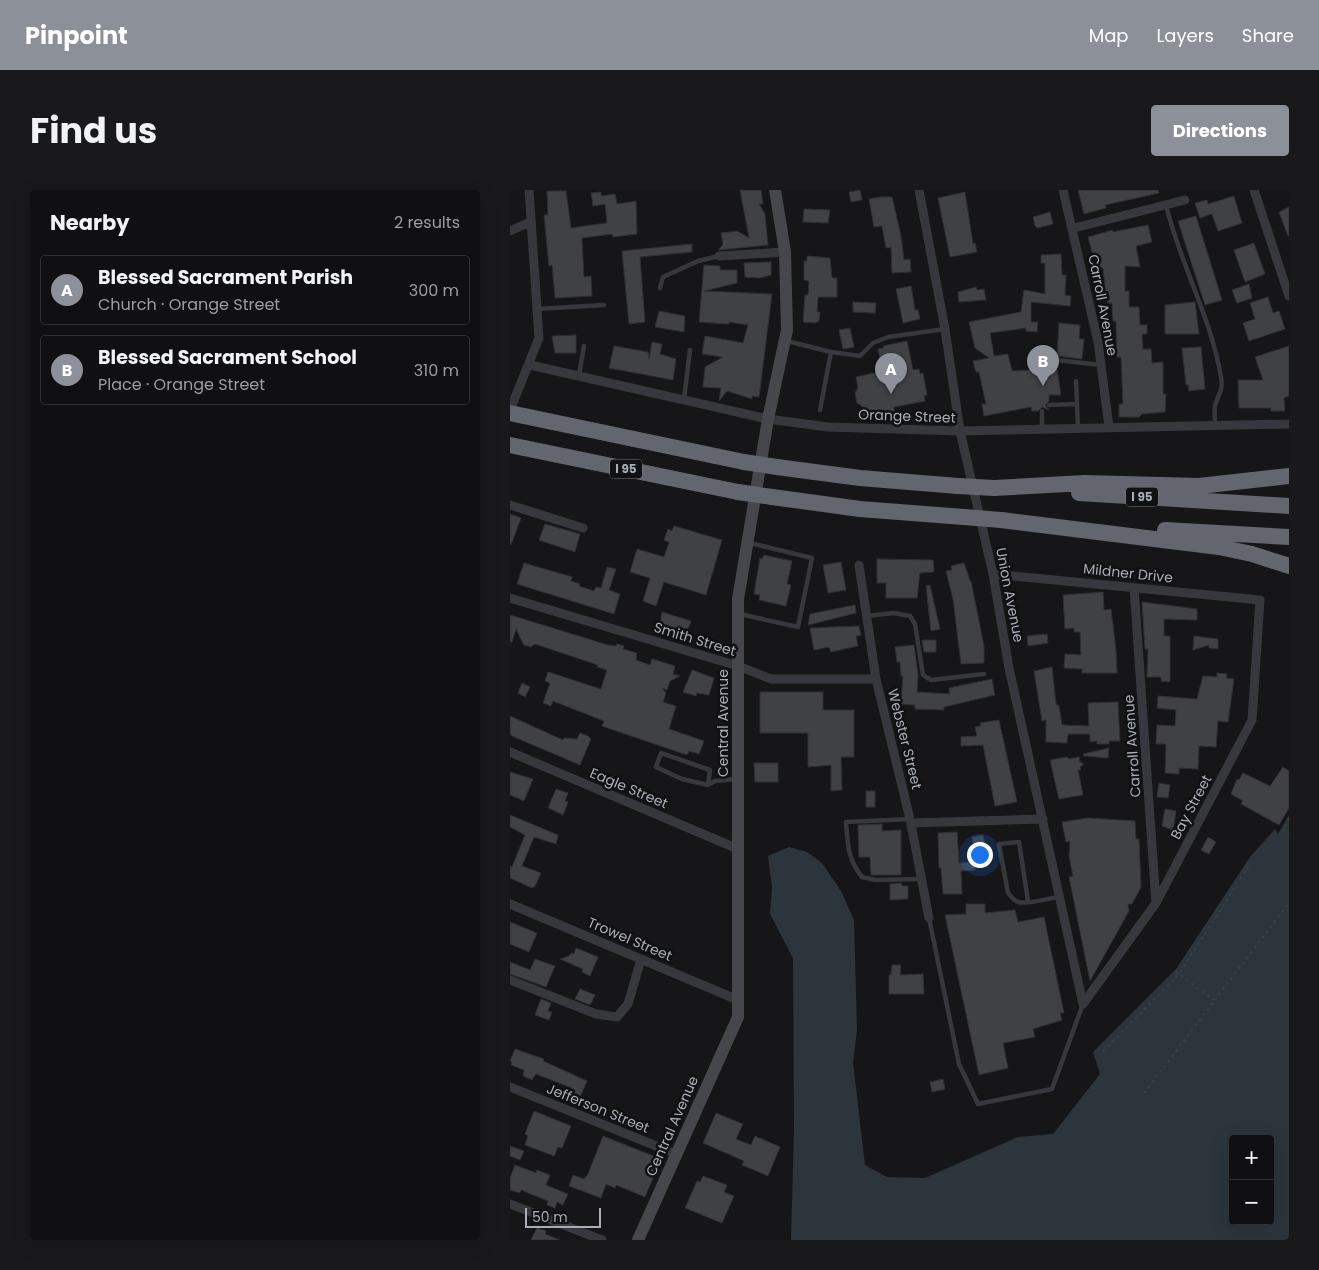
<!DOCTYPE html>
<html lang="en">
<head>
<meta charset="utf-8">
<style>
  body { margin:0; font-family:Poppins,sans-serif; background:#19191b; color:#f1f3f6 }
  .controls { position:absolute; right:15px; bottom:15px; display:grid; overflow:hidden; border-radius:5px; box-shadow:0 5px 20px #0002 }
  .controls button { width:45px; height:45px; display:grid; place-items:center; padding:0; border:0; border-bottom:1px solid #303032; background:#101012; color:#f1f3f6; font:25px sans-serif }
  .scale { position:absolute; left:15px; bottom:12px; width:76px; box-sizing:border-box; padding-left:5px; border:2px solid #a8adb8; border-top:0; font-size:14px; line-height:18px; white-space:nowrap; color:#a8adb8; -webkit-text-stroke:4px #111113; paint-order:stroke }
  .you { position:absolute; left:469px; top:664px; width:18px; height:18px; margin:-12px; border:4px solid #fff; border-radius:50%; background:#1a73e8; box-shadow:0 0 0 8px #1a73e833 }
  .badge { display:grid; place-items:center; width:32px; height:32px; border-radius:50%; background:#8c9099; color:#fff; font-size:16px; font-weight:700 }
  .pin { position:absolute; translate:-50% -41px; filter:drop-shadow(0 1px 2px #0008) }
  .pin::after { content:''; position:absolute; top:26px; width:18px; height:15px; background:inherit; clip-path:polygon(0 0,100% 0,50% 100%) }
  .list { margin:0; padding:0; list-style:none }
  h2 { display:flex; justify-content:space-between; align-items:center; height:65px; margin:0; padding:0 20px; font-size:21px }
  h2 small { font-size:16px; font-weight:400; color:#9c9d9f }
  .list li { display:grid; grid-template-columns:32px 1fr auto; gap:15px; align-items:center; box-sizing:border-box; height:70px; margin:0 10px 10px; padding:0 10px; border:1px solid #303032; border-radius:5px }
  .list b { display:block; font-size:19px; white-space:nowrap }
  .list p { margin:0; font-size:16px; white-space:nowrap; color:#9c9d9f }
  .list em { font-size:16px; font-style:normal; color:#9c9d9f }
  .map { position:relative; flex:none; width:779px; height:1050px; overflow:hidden; border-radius:5px }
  header { display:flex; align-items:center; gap:30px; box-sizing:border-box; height:70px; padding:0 25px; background:#8c9099; color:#fff }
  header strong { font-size:24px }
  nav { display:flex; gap:28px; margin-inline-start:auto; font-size:18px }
  .intro { display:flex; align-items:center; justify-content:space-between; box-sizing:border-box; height:120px; padding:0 30px }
  h1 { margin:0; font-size:35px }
  .button { padding:12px 22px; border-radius:5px; background:#8c9099; color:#fff; font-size:18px; font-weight:700 }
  main { display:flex; gap:30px; padding:0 30px }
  aside { flex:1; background:#101012; border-radius:5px; box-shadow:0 5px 20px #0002 }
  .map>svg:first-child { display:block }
</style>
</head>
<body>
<header>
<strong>Pinpoint</strong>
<nav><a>Map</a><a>Layers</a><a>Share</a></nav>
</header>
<div class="intro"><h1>Find us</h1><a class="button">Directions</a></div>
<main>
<aside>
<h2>Nearby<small>2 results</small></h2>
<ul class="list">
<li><span class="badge">A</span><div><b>Blessed Sacrament Parish</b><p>Church · Orange Street</p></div><em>300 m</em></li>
<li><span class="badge">B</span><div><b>Blessed Sacrament School</b><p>Place · Orange Street</p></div><em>310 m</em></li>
</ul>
</aside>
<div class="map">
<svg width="779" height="1050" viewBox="0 0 779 1050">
  <rect width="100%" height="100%" fill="#161618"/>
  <!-- water -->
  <path fill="#2c353c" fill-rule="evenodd" d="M779,625v425h-498l3,-111 -1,-171 -23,-44 2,-27 -4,-31 21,-9 18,5 15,11 19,28 13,29 3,110 -4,32 12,103 22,12 38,1 93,-41 35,-3 47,-60 -7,-22 83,-83 74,-112 25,-28 3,5zM723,949h37v82h-37z"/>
  <!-- building -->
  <path fill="#404145" stroke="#303034" d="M230,0h21l2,14h-4l6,10 3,31 -50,5 5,-5 -2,-12 16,-2 12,7z
    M350,0l2,10 -11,2 -2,-10z
    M568,0h80l1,3 -54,12 1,3 -22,6z
    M37,1h19l5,37 36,-5 -2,-19 -12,2 -2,-13 10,-1v4l14,-2 2,10 19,-3 1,33 -24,3 -1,-3 -30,4 2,39 7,-1 1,20 -37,2 -3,-33 -3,1 -5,-51h4z
    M455,2l8,52 2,-1 2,9 -27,5 -12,-59z
    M724,6l8,27 -24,8 -6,-17 -12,4 -5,-15 12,-3 1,4z
    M371,7h11l9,39 3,24 6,-1 1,13 -19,1 -1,-26 -5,1 -4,-22 -8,1 -5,-28z
    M779,17v29h-1l-9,-24z
    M294,19l26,1 -2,13 -25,-1z
    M540,22l3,12 -15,4 -3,-2 -2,-9z
    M686,26l26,84 -17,5 -27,-84z
    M638,35l4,17 -16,4 4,21 -15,-1v25h4v16h10l1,18h7v9h-5l1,15h8l1,14 11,-1v32h3l-1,18 -23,2 -3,3h-20v-13h4l-2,-47h-4l-1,-36h-3l-1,-18h-4v-6h-2l-3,-29 -7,-1v-12l-3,1 -5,-19 25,-7v2z
    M744,53l11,31 -20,8 -11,-32z
    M182,54v8l-52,5 5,65 -16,2 -7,-73z
    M551,64l1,21h4l-1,20 6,1 -1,10 -39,-4v20h7l-1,10 -11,-1v-3l-36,5 4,23 14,-2 4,17 45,-2 4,26h-12v6l-4,4 4,5 -7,-3 -4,4h-6l-1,-4 -47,9 -2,-12h4l-7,-32h-3l-3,-11 16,-3 -14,-10 -6,-26 52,-10 3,-22 21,4v-31h-4v-8z
    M297,66l23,2 2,20h5v19h-19l-1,15h3l-1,9 -4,2 -12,-1 2,-27h3l1,-14 -5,-1v-19h3z
    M261,72v13l-12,3 -14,-1 -1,-14z
    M194,75l16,1v4h17v13l-33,8 68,3 -13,103 -7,-1v3l-25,-8 -8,10 2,-13 -18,-1 2,-20 18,-10 -21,-3 3,-18 38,7 5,-18 -19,-3v2l-30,-2z
    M739,94l3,14 -15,5 -5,-13z
    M401,96l4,24h3l2,9 -17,4 -7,-34z
    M466,97l1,3 7,-1 2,11 -27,2 -1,-10z
    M758,107l5,16 6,-2 6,18 -36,12 -6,-18 12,-4 -5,-16z
    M343,112l23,1 -1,10 -22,-1z
    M685,112l4,32h-34v-29z
    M149,121l26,5 -1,16 -29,-5z
    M549,133l21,2 -1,14h5l-2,20 -25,-3z
    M340,138l4,19 -11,2 -4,-19z
    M66,145v18h-21l-3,-17z
    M397,151l6,29 6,-1 1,5 3,-1 4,22 -3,1 1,5 -31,6v5l-30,5 -2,-11 -5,-3 -2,-10 3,-5 -2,-11 27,-6 -5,-22 6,-1 -1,-2z
    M142,152l10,2 -2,10 16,5 -3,21 -64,-12 5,-22 34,6 1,7z
    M779,156v50l-5,2 1,13h-14v-3h-32l-1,-28h25l-8,-23z
    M691,157l4,42 -16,2 -1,-6h-2l-4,-37z
    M0,324l11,4 -10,27h-1z
    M35,334l35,10 -5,18 -36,-12z
    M164,336l48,14 -16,55 -42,-13 -8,24 -13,-5 7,-23 -20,-6 7,-23 27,8 5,-15 -5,-2 4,-11 4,2z
    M254,365l28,6 -5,23 4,1 -5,21 -27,-6 1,-5 -6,-1 6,-36 2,1z
    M367,369l56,1 1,12 -14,1 -3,25h-31v-15h-9z
    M331,372l5,28 -18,3 -5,-28z
    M14,373l48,14 -1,4 9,3 -1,2 15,5 2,-4 5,1 6,-21 9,2 -7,21 11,4 -6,20 -97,-30z
    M454,373l6,18h1l13,65v17l-23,1 -8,-65 -7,-28 6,-1 -1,-4z
    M420,395l10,44 -9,2 -5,-45z
    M593,402l1,18 7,-1 5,41 1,23h-35v-4l-18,-1 1,-14 16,1 -1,-23h-6v-4l-9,1 -2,-34z
    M632,412l55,7v11l-33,-1v17h6v46l-9,-1v-4h-14l1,-28h-3z
    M345,415l1,8 -48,12 2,-11z
    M152,422l29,9 -5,13 -26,-8z
    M0,425l98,30 8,1 1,-2 7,2 -1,3 14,4 -1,7 14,5 2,-6 23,7 -2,8 7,2 -10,5 -3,9 -5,-2 4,5 -3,9 13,4 -7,23 35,12 -5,13 -10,-3 -2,4 -85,-29 2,-5 -51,-20 -2,5 -8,-3 7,-20 -5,-2 3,-9 53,17 6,-19 -10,-3 1,-2 -63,-21 -4,3 -7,-2 -8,-16 -4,13h-2z
    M349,436l2,9 -5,1 2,10 -27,6 -2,-5 -15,3 -4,-22z
    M537,444l1,9 -20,3 -1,-10z
    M684,446l24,3v10l-9,-1v-3l-16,5z
    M412,450h14v12h-12z
    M404,455l4,30 -1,17 33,2 -1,-6 43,-9 3,16 -51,12v3l-29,-1v-4l-14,-1 2,-28h-2l-1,-14h-3l-2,-15z
    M542,477l4,37 3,2 3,19 27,1 -1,-23 30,-1 2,39h-11v3h-12v-3l-7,1v-8h-22l-1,9 -21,-1v-22l-4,1 -8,-50z
    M182,480l22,8 -5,17 -12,-2 -1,3 -13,-4z
    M707,483l10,1 -1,4 8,1 -6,43 -10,-1 -2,26 -17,-1 -1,23 -19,-1v6l-14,-1 1,-29h-10l1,-19 18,1 1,-16 -19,-2 1,-12 39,3 6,-23 14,1z
    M12,493l8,4 -5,10 -7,-4z
    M250,502h63v18h31v47h-13l1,33 -11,1v-26l-23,2v-34h-48z
    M0,526l53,24 1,-2 13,1 3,-6 8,3 3,3 -11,26 -68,-29 -2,-3z
    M489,530l18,82 -22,4 -12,-61 -22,1v-9l16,-1 -2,-9 6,-1 -1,-3z
    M599,558l-1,10 -24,-2 -1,-2z
    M557,567l2,2 10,-2 1,5 4,2 -4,3 1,3h-3l5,25 -24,4 -9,-39z
    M244,573h24v19h-23z
    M773,577l6,4v37l-10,17 -38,-21 2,-3 -12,-7 6,-15 2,1 4,-7 27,13z
    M0,582l23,7 -9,22 -14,-6z
    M649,593l11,2 -2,13 -11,-1z
    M46,599l12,4 -3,8 3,1 -5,13 -15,-7z
    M356,601h9v16h-9z
    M655,619l11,2 -3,19 -11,-4z
    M0,625l48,20 -2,9 -22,-7 -12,29 19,7 -6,13 -3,2 -22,-10v-12l2,1 13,-32 -15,-8z
    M578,628l47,3 1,18h3l2,48 -9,17h-4l1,7 -39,70 -21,-104 4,-1 -4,-20 1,-15 -4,1 -4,-20z
    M372,634v7l19,-1v45h-30l-1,-18h-11l-1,-32z
    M447,642l2,31 16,-1v8l-14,1 1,23h-19l-2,-26h-2l-1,-35z
    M473,645l3,17 -11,2 -3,-17z
    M698,647l8,5 -7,12 -8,-4z
    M391,693l1,3h6v13l-18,1v-16z
    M456,714h19v9l30,-3 3,12 26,-5 20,96h-4l2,7 -29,9 2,8 -32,6 5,25 -29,7 -34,-160 21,-1z
    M0,732l27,11 -8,19 -19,-8z
    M66,758l22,9 -8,19 -8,-4 1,-3 -23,-10 9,-3 2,-3 3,1z
    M25,769l20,7 -9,21 -36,-13v-12l20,8z
    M382,775h9l-1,10 23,-1 1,20h-35v-19h2z
    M70,799l15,6 -5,10 -15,-6z
    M31,809l10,4 -3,8 4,1 -3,8 -14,-5z
    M5,859l29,10 -1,2 44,20 -7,16 -2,2 -8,-3 2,-8 -36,-14 -4,6 -9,-4 1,-6 -13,-5 1,-3 -2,-1z
    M433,889l2,10 -13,3 -2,-10z
    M24,921l37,15 -9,22 -4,-1 -4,9 -29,-11 3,-9 -3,-2z
    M206,923l27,11 -7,15 15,6 4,-9 25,11 -12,29 -26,-11 2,-4 -41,-18z
    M93,946l58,23 -16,38 -29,-12 -1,3 -9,-4 -5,14 -32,-12 4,-11 11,4 4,-5z
    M0,956l14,5 -4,9 -10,-4z
    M5,975l21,8 1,-3 13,5 -4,10 22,9 -5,11 -6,-3 -2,6 -8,-3 1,-4 -27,-11 -1,3 -10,-3v-12z
    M193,986l24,9 -3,7 10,4 -12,27 -37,-15 12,-27 3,1z
    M27,1038l9,3 -1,3 15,6h-29z"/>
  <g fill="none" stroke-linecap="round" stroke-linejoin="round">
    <!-- path -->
    <path stroke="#3d3f44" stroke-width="2" stroke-dasharray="2.5 4" stroke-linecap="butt" d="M779,628l-6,12 6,4
      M666,782l38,28
      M593,861l76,-77 70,-109
      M634,903l145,-190"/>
    <!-- lane -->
    <path stroke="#37383d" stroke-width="4.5" d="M656,15c14,59 45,112 55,172 3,15 -4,18 -6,29 -1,6 0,14 0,20
      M150,98l3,-11 35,-16 21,-5
      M27,119l67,-4
      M277,151l44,11
      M537,169l54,6
      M69,185l5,-29
      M566,191l2,47
      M174,209l6,-49
      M539,215l28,-1
      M310,220l11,-58 29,4 13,-13 15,-6 57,-8
      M532,221v18
      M230,424l58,13 14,-69 -62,-15
      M357,426l27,-3 16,3 5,8 8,51 8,5 53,-6
      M198,595l2,-15 -49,-17 -5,14 26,12 26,6 7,-4 21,-2
      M400,629l-64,3c2,23 1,36 16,55l13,3 46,-1
      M518,711l-9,-59 -20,2 9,49c3,3 6,8 10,9 11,3 30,-4 42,-5
      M419,728l30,146 19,40 74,-15 31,-85"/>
    <!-- street -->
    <path stroke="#37383d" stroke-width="9" d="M409,0l26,139 15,102 33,143 16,94 74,336
      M553,0l35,152 11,85
      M744,0l35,106
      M564,38l111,-28
      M0,41l20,-9
      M209,66l66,-4
      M20,175l238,54 60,8 132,4 329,-7
      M0,220l29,-72 -10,-148
      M0,315l73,23
      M349,375l17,114 34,140 19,99
      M483,384l267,26 -8,120 -96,183 -73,101
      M624,398l22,315
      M0,408l228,68 33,13h105
      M0,562l228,97
      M401,633l132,-4
      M0,714l228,96
      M0,790l86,34 21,3 11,-13 13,-45
      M0,897l166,67
      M0,1014l92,36"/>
    <!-- secondary -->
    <path stroke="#45474d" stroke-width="12" d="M128,1050l100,-223v-418l30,-180 19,-89 -2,-78 -10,-62"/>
    <!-- highway -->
    <path stroke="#63666e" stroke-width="16" d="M0,223l234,49
      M0,255l228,47
      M267,277l83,11 98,8
      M484,298l91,-5 114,3 90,-10
      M569,303l210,13
      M262,307l88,12 104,8
      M491,330l218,27 33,7 37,12
      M655,340l124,7"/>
    <!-- highway-bridge -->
    <path stroke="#63666e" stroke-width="16" d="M234,272l33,5
      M448,296l36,2
      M228,302l34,5
      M454,327l37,3"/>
  </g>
  <g text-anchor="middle" stroke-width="5" stroke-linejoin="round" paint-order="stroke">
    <!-- shield labels -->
    <g fill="#111113" stroke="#7b7e86" stroke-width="1">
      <rect x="100" y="269.5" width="32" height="19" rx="4"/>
      <rect x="616" y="297.5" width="32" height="19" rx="4"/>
    </g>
    <g font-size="12" font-weight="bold" fill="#a8adb8">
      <text x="116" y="283">I 95</text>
      <text x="632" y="311">I 95</text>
    </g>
    <!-- street labels -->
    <g font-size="14" fill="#a8adb8" stroke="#111113">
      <text transform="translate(593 115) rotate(79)" y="5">Carroll Avenue</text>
      <text transform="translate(397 226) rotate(2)" y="5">Orange Street</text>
      <text transform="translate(618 383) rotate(6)" y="5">Mildner Drive</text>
      <text transform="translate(500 405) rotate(79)" y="5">Union Avenue</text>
      <text transform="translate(185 449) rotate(17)" y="5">Smith Street</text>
      <text transform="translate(213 533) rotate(-90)" y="5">Central Avenue</text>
      <text transform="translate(395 549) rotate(76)" y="5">Webster Street</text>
      <text transform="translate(622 556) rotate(-94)" y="5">Carroll Avenue</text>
      <text transform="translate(119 598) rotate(23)" y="5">Eagle Street</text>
      <text transform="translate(681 617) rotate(-62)" y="5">Bay Street</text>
      <text transform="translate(120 749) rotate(23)" y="5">Trowel Street</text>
      <text transform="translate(88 918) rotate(22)" y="5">Jefferson Street</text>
      <text transform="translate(162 936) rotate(-66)" y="5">Central Avenue</text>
    </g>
  </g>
</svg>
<div class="controls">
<button>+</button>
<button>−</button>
</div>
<div class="scale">50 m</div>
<div class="you"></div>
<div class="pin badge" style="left:381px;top:204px">A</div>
<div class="pin badge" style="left:533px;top:196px">B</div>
</div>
</main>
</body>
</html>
